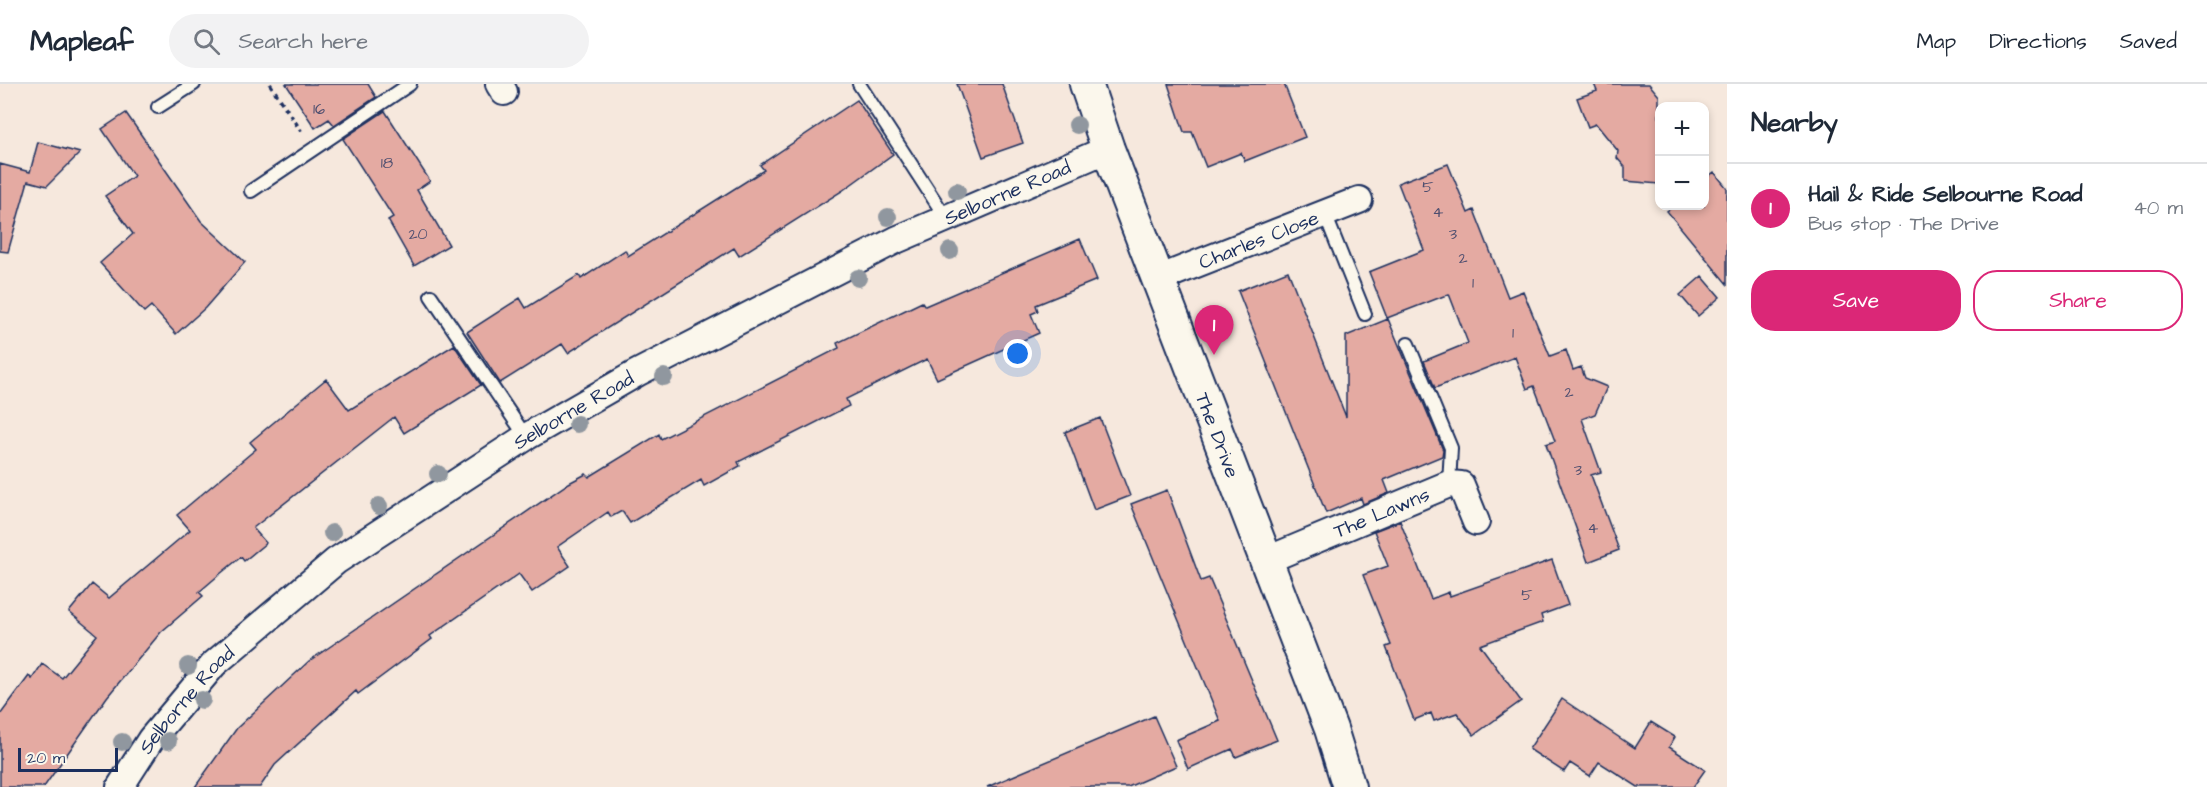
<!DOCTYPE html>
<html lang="en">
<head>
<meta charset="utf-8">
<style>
  body { margin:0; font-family:"Architects Daughter",sans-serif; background:#f2f2f3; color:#1f2937 }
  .controls { position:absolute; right:18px; top:18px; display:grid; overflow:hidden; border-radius:12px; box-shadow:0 3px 9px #0003 }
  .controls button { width:54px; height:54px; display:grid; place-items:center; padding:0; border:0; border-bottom:2px solid #e0e1e3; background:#fff; color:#1f2937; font:30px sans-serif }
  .scale { position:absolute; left:18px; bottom:15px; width:100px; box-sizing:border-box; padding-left:6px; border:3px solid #1b2f5e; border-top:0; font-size:16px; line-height:21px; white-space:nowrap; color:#1b2f5e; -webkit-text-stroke:4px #fbf7ec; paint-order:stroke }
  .you { position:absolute; left:1018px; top:270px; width:21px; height:21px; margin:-15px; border:4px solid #fff; border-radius:50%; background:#1a73e8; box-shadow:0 0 0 9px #1a73e833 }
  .badge { display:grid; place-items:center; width:39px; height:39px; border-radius:50%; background:#db2777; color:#fff; font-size:20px; font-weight:700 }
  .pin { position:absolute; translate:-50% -50px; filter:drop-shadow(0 2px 3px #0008) }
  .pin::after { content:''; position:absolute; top:32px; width:21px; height:18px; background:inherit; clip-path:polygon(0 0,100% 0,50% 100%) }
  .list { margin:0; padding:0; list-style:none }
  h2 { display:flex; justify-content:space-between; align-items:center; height:78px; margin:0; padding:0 24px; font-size:26px }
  h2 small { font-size:20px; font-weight:400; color:#747a83 }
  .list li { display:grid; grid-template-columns:39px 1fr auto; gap:18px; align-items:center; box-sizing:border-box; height:90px; padding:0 24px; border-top:2px solid #e0e1e3 }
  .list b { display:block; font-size:22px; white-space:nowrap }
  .list p { margin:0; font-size:20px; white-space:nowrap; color:#747a83 }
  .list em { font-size:20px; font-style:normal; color:#747a83 }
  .actions { display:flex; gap:12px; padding:18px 24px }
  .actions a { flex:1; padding:14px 0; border:2px solid #db2777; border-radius:24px; text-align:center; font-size:21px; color:#db2777 }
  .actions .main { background:#db2777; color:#fff }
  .icon { flex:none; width:33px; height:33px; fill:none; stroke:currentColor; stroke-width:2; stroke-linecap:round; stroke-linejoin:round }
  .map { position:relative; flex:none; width:1727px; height:703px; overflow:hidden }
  header { display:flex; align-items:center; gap:36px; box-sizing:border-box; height:84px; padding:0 30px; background:#fff; border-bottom:2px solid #e0e1e3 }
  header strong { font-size:28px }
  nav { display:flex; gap:33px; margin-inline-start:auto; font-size:21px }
  .search { width:420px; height:54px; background:#f2f2f3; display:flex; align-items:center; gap:15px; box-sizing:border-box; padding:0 21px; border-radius:33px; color:#747a83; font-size:22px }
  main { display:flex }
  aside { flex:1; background:#fff }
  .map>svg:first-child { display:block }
</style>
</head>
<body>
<header>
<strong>Mapleaf</strong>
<div class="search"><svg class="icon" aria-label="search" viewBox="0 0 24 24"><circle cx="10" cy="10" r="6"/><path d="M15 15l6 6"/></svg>Search here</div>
<nav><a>Map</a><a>Directions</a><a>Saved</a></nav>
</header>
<main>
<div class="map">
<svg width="1727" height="703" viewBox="0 0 1727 703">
  <rect width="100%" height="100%" fill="#f6e8dd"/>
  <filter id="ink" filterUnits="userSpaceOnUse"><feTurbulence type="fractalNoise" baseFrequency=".0167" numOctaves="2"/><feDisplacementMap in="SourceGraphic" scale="12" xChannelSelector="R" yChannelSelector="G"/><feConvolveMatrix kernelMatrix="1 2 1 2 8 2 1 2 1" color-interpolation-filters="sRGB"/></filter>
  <g filter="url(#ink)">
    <!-- building -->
    <path fill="#e4aaa2" stroke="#1b2f5e" stroke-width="1.5" d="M286,0h82l8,13 -42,28 -5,-6 -14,9z
      M957,0h45l21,59 -40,14z
      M1168,0h116l21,53 -60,24 -4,-8 -35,14 -14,-35h-8z
      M1594,0h55l10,12v88l-34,-3v-14l-8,-9 1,-7 -22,-27 -8,3 -11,-29 20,-7z
      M857,16l36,54 -51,37 -103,65 -5,-8 -166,105 -6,-9 -62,39 -33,-51 53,-34 6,10 53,-33 2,4 44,-29 3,6 136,-86 -4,-5z
      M385,27l45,70 -13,9 32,55 -35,21 -26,-46 5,-3 -50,-78z
      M126,29l75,108 44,41 -40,46 -29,26 -25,-28 -7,6 -44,-49 33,-29 -28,-38 29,-20 -32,-47z
      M38,58l42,11 -33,33 -19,-5 -20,71 -8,-1v-87l30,8z
      M1448,80l20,49 6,-3 34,87 15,-6 27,65 16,-6 7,20 8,-3 4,11 22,9 -12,27 -13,5 19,53 -10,3 28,75 -31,12 -42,-118 9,-3 -21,-55 -7,3 -12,-32 -80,31 -11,-27 44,-18 -19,-49 -62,24 -18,-46 55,-22 -26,-67z
      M1714,88l13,16v96l-60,-73 7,-5h30v-26z
      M1080,155l17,41 -61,25 2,6 -7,3 8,19 -102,46 -10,-20 -81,40 3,7 -111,56 2,4 -36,20 -3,-6 -71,43 -8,-12 -11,6 -3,-5 -51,35 13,19 -38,26 -13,-18 -89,62 2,3 -74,55 -2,-3 -81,74 -15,22h-65l42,-59 72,-67 260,-178 17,-9 3,3 70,-43 2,5 178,-91 -2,-5 85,-41 3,4z
      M1288,187l58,146v-81l42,-17 55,131 -1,6 -58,24 5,13 -26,11 -2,-6 -35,15 -88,-222z
      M1702,192l18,21 -22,19 -18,-21z
      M454,261l27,40 -77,48 -10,-16 -141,111 13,15 -22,18 -3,-4 -21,17 -21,18 4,4 -42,36 -54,65 -63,90h-44v-72l29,-39 3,3 10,-15 20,14 35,-43 -28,-23 23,-28 17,14 81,-68 -13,-15 79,-66 -6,-7 76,-63 23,31z
      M1100,334l30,78 -36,14 -29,-78z
      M1167,406l34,91 8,-3 68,162 -41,17 -4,-8 -44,20 -12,-29 44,-19 -89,-217z
      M1400,437l31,78 18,-7 1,4 102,-36 16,45 -27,10 2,7 -63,23 41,56 -47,34 -17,-22 -23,8 -3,-8 -17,7 -28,-73 5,-2 -28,-70 25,-9 -14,-35z
      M1562,615l73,49 16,-26 24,15 -6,10 36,23 -12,17h-55l-39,-25 -9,14 -20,-13 -6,9 -35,-23z
      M1154,632l22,50 -48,21h-141z"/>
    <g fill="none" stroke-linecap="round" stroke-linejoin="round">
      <!-- service casing -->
      <g stroke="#1b2f5e" stroke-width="16">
        <path id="service" d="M859,0l87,134
          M158,23l36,-23
          M251,107l159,-107
          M1325,130l40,100
          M431,212l95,141
          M1408,260l43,104 -2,36"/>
      </g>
      <!-- minor casing -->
      <g stroke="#1b2f5e" stroke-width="30">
        <g id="minor">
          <path d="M499,0l5,8"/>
          <path id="s1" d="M1158,195l201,-79"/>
          <path id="s2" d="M1267,476l182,-76 12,1 15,37"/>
          <path id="s3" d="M120,703l31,-48 63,-75 122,-103 190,-124 111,-64 259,-133 212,-91"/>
        </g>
      </g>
      <!-- tertiary casing -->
      <g stroke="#1b2f5e" stroke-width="36">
        <g id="tertiary">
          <path id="s4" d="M1086,0l22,65 223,580 18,58"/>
        </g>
      </g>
      <!-- path -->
      <path stroke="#1b2f5e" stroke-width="4" stroke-dasharray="4.5 4.5" stroke-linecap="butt" d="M270,0l31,47"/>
      <!-- service -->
      <use href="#service" stroke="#fbf7ec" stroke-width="12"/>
      <!-- minor -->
      <use href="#minor" stroke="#fbf7ec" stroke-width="26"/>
      <!-- tertiary -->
      <use href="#tertiary" stroke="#fbf7ec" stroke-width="32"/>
    </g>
    <!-- trees -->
    <g fill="#90979f">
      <circle cx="1077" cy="41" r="9"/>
      <circle cx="957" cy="107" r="9"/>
      <circle cx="888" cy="133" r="9"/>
      <circle cx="950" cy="167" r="9"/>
      <circle cx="858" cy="194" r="9"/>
      <circle cx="664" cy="293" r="9"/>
      <circle cx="577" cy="340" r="9"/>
      <circle cx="438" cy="390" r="9"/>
      <circle cx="379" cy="422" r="9"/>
      <circle cx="332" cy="449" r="9"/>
      <circle cx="188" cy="582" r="9"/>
      <circle cx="202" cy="616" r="9"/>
      <circle cx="168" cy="657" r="9"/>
      <circle cx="122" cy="658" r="9"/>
    </g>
  </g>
  <g text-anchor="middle" stroke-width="4.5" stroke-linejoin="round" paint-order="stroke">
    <!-- number labels -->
    <g font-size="16" fill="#4d4e6f">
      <text x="319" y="30">16</text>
      <text x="387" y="84">18</text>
      <text x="1428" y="108">5</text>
      <text x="1438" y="133">4</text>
      <text x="418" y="155">20</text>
      <text x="1453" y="155">3</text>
      <text x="1463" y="179">2</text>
      <text x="1473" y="204">1</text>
      <text x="1513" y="254">1</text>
      <text x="1569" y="313">2</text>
      <text x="1578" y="391">3</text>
      <text x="1593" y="449">4</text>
      <text x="1527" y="516">5</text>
    </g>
    <!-- street labels -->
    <g font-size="20" fill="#1b2f5e" stroke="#fbf7ec">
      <text dy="7" stroke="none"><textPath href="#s3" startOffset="1082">Selborne Road</textPath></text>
      <text dy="7" stroke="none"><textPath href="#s1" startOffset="108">Charles Close</textPath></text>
      <text dy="7" stroke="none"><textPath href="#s3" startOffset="596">Selborne Road</textPath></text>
      <text dy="7" stroke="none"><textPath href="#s4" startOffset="375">The Drive</textPath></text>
      <text dy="7" stroke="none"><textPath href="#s2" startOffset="124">The Lawns</textPath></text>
      <text dy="7" stroke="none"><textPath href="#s3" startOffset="110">Selborne Road</textPath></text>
    </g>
  </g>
</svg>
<div class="controls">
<button>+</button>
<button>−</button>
</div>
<div class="scale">20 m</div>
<div class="you"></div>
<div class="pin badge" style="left:1214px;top:271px">1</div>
</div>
<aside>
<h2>Nearby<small></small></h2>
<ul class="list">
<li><span class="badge">1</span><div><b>Hail &amp; Ride Selbourne Road</b><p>Bus stop · The Drive</p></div><em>40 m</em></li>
</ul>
<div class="actions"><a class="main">Save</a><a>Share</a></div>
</aside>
</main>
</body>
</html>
